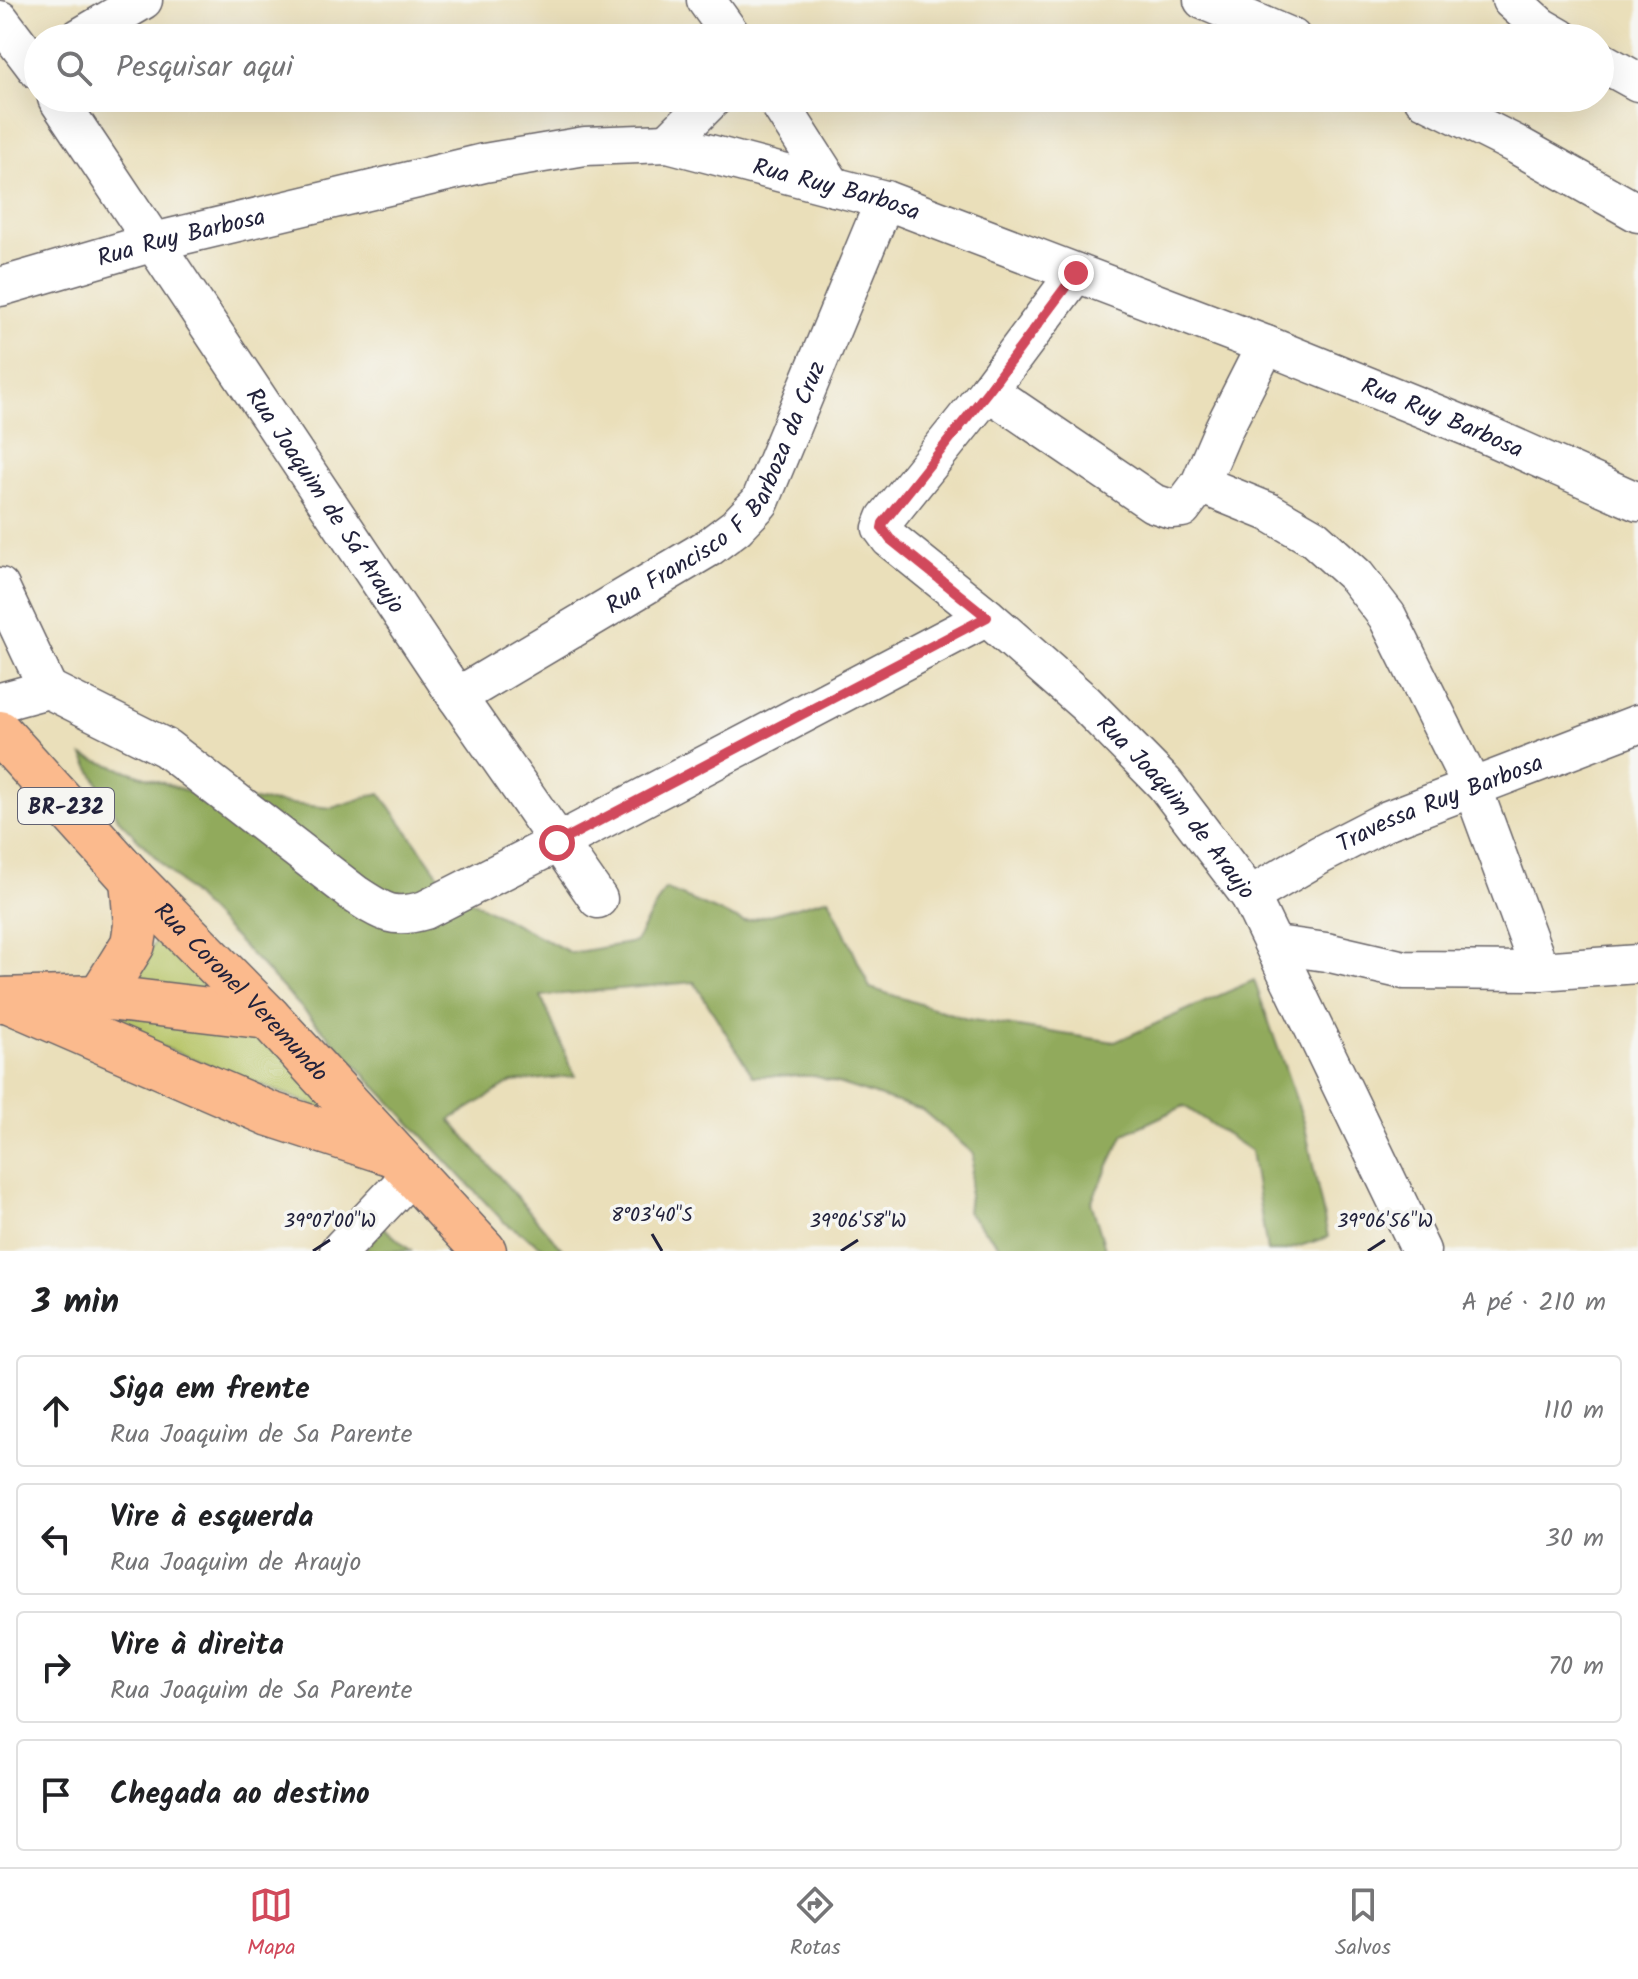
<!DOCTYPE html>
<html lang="pt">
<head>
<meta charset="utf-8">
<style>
  body { margin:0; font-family:Kalam,sans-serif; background:#f6f6f6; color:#202124 }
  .stop { position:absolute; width:24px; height:24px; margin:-18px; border:6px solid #d1495b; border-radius:50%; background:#fff }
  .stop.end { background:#d1495b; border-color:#fff; box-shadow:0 2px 8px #0008 }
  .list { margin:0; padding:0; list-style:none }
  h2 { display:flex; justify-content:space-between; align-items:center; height:104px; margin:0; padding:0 32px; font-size:34px }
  h2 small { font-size:26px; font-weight:400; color:#757577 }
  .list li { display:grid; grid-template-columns:52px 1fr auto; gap:24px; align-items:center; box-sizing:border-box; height:112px; margin:0 16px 16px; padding:0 16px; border:2px solid #e0e0e0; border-radius:8px }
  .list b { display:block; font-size:30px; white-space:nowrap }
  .list p { margin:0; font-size:26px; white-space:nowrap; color:#757577 }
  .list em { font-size:26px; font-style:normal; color:#757577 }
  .icon { flex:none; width:44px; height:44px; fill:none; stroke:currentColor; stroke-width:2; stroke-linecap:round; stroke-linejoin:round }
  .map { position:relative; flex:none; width:1638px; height:1251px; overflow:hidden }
  .search { position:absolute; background:#fff; box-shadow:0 8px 32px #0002; left:24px; right:24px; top:24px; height:88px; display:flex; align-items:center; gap:20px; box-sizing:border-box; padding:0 28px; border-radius:44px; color:#757577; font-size:30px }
  .sheet { height:616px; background:#fff }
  nav { display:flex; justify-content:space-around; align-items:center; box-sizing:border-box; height:112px; border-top:2px solid #e0e0e0; background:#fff; font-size:22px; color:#757577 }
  nav a { display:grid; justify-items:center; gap:4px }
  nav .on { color:#d1495b }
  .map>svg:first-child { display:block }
</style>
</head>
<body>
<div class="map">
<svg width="1638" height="1251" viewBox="0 0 1638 1251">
  <rect width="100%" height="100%" fill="#f6f6f2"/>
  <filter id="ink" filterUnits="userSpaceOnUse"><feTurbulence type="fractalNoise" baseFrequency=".0125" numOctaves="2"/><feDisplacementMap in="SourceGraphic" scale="16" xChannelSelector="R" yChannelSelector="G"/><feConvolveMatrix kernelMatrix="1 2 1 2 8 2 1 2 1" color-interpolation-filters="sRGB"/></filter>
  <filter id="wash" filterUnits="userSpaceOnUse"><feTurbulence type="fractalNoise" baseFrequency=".006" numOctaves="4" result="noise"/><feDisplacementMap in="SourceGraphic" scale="32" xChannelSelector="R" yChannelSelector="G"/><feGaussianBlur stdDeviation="1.8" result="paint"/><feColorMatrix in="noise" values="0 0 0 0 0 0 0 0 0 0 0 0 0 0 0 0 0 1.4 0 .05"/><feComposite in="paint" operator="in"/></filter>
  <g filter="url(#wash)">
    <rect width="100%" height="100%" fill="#eadfba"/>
    <!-- green -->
    <path fill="#b7c567" stroke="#6c7451" stroke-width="2" d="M160,936l70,62 -102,-18z
      M44,1001l228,36 77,82z"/>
    <!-- forest -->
    <path fill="#91aa5c" stroke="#5a664c" stroke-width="2" d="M83,756l116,39 133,13 48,-15 69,96 122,64 64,-11 30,-53 79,33 85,-24 41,90 97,31 148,23 139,-62 50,142 24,115 -44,14h-17l-16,-100 -67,-45 -60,28 -33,68 15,49h-102l-37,-39 7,-58 -52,-44 -107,-34h-62l-59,-94 -153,14 34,80 -63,6 -62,38 114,131h-15l-45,-29 -241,-255 -144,-147z
      M383,1227l28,24h-47z"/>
  </g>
  <g filter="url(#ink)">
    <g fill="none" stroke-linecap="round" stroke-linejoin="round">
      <!-- minor casing -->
      <g stroke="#686467" stroke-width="41">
        <g id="minor">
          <path d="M706,0l27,38"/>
          <path d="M1203,0l89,38"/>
          <path d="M1511,0l30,27 19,11"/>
          <path d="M0,20l38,50"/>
          <path d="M79,38l64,-38"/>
          <path d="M1600,61l38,21"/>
          <path id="s1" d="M57,98l400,599 141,202"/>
          <path d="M776,98l57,89"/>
          <path d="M1423,98l92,46 123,69"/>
          <path d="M668,143l45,-45"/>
          <path id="s2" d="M1076,273l-88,118 -102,127 -4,10 8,11 97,78 98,86 80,81 85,112 171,355"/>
          <path id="s3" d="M0,287l154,-45 330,-79 101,-17 83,-3 217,57 381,145 210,85 162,72"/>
          <path d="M1266,345l-42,83 -24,56 69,28 45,26 42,38 31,40 86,173 67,182"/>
          <path d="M988,391l165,112 18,6 11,-1 18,-24"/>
          <path d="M0,587l48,102"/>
          <path id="s4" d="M457,697l251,-149 28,-21 24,-25 125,-302"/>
          <path d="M0,702l48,-13 118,59 189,146c27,18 38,26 70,16l132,-67 430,-226"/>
          <path id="s5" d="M1250,896l70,-41 68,-35 250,-96"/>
          <path d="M1276,945l50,7 78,18 136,1 98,-7"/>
          <path d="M339,1251l74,-78"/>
        </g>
      </g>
      <!-- major casing -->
      <g stroke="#686467" stroke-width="47">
        <path id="major" d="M0,1000l100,-3 168,20"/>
      </g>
      <!-- highway casing -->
      <g stroke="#686467" stroke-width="47">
        <g id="highway">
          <path id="s6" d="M0,733l132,146 136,138 216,234"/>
          <path d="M100,997l33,-53 3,-19 -4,-46"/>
          <path d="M7,1000l263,114 123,40"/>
        </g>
      </g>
      <!-- minor -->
      <use href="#minor" stroke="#fff" stroke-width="38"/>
      <!-- major -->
      <use href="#major" stroke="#fbba8d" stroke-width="44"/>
      <!-- highway -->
      <use href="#highway" stroke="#fbba8d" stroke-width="44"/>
    </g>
  </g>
  <g fill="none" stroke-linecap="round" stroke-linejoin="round" filter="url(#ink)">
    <!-- route -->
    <path stroke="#d1495b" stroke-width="10" d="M557,843l430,-226 -97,-78 -8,-11 1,-5 105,-132 88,-118"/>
  </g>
  <!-- ticks -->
  <path fill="none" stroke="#22223b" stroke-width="3" d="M652,1234l10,17M313,1251l17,-11M841,1251l17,-11M1368,1251l17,-11"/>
  <g text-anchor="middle" stroke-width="7" stroke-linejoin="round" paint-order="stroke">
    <!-- shield labels -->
    <rect fill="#f6f6f2" stroke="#626272" stroke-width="2" x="18" y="788" width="96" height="36" rx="6"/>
    <g font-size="22" font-weight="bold" fill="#22223b">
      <text x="66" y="814">BR-232</text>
    </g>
    <!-- street labels -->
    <g font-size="24" fill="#22223b" stroke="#f6f6f2">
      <text dy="8" stroke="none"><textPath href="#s3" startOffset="860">Rua Ruy Barbosa</textPath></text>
      <text dy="8" stroke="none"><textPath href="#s3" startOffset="188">Rua Ruy Barbosa</textPath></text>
      <text dy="8" stroke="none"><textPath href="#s3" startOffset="1508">Rua Ruy Barbosa</textPath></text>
      <text dy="8" stroke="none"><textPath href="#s4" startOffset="344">Rua Francisco F Barboza da Cruz</textPath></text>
      <text dy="8" stroke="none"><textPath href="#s1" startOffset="484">Rua Joaquim de Sá Araujo</textPath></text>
      <text dy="8" stroke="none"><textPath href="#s5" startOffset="212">Travessa Ruy Barbosa</textPath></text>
      <text dy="8" stroke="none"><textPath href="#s2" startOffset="728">Rua Joaquim de Araujo</textPath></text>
      <text dy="8" stroke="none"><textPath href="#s6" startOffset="354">Rua Coronel Veremundo</textPath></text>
    </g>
  </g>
  <g font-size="20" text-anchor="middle" fill="#22223b" stroke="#f6f6f2" stroke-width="7" stroke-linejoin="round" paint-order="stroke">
    <text x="652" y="1221">8°03'40"S</text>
    <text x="330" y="1227">39°07'00"W</text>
    <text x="858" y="1227">39°06'58"W</text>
    <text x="1385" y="1227">39°06'56"W</text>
  </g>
</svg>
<div class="stop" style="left:557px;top:843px"></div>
<div class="stop end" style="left:1076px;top:273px"></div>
<div class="search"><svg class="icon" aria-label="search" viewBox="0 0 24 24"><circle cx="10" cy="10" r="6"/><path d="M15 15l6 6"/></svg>Pesquisar aqui</div>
</div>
<section class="sheet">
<h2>3 min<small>A pé · 210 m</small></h2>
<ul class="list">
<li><svg class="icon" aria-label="ahead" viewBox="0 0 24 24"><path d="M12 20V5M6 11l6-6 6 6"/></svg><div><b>Siga em frente</b><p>Rua Joaquim de Sa Parente</p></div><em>110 m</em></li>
<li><svg class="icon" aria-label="left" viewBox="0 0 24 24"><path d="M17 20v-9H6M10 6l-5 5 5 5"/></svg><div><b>Vire à esquerda</b><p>Rua Joaquim de Araujo</p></div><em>30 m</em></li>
<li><svg class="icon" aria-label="right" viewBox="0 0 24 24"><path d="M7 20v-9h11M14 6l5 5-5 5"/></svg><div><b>Vire à direita</b><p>Rua Joaquim de Sa Parente</p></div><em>70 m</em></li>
<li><svg class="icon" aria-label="arrive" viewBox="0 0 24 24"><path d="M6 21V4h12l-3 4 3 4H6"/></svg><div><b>Chegada ao destino</b></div></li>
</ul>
</section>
<nav>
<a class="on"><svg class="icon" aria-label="map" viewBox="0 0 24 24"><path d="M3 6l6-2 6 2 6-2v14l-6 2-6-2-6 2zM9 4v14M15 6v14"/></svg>Mapa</a>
<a><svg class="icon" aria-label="directions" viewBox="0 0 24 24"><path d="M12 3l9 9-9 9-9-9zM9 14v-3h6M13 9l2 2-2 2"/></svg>Rotas</a>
<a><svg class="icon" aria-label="saved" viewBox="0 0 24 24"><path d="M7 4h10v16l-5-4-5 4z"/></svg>Salvos</a>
</nav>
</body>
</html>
